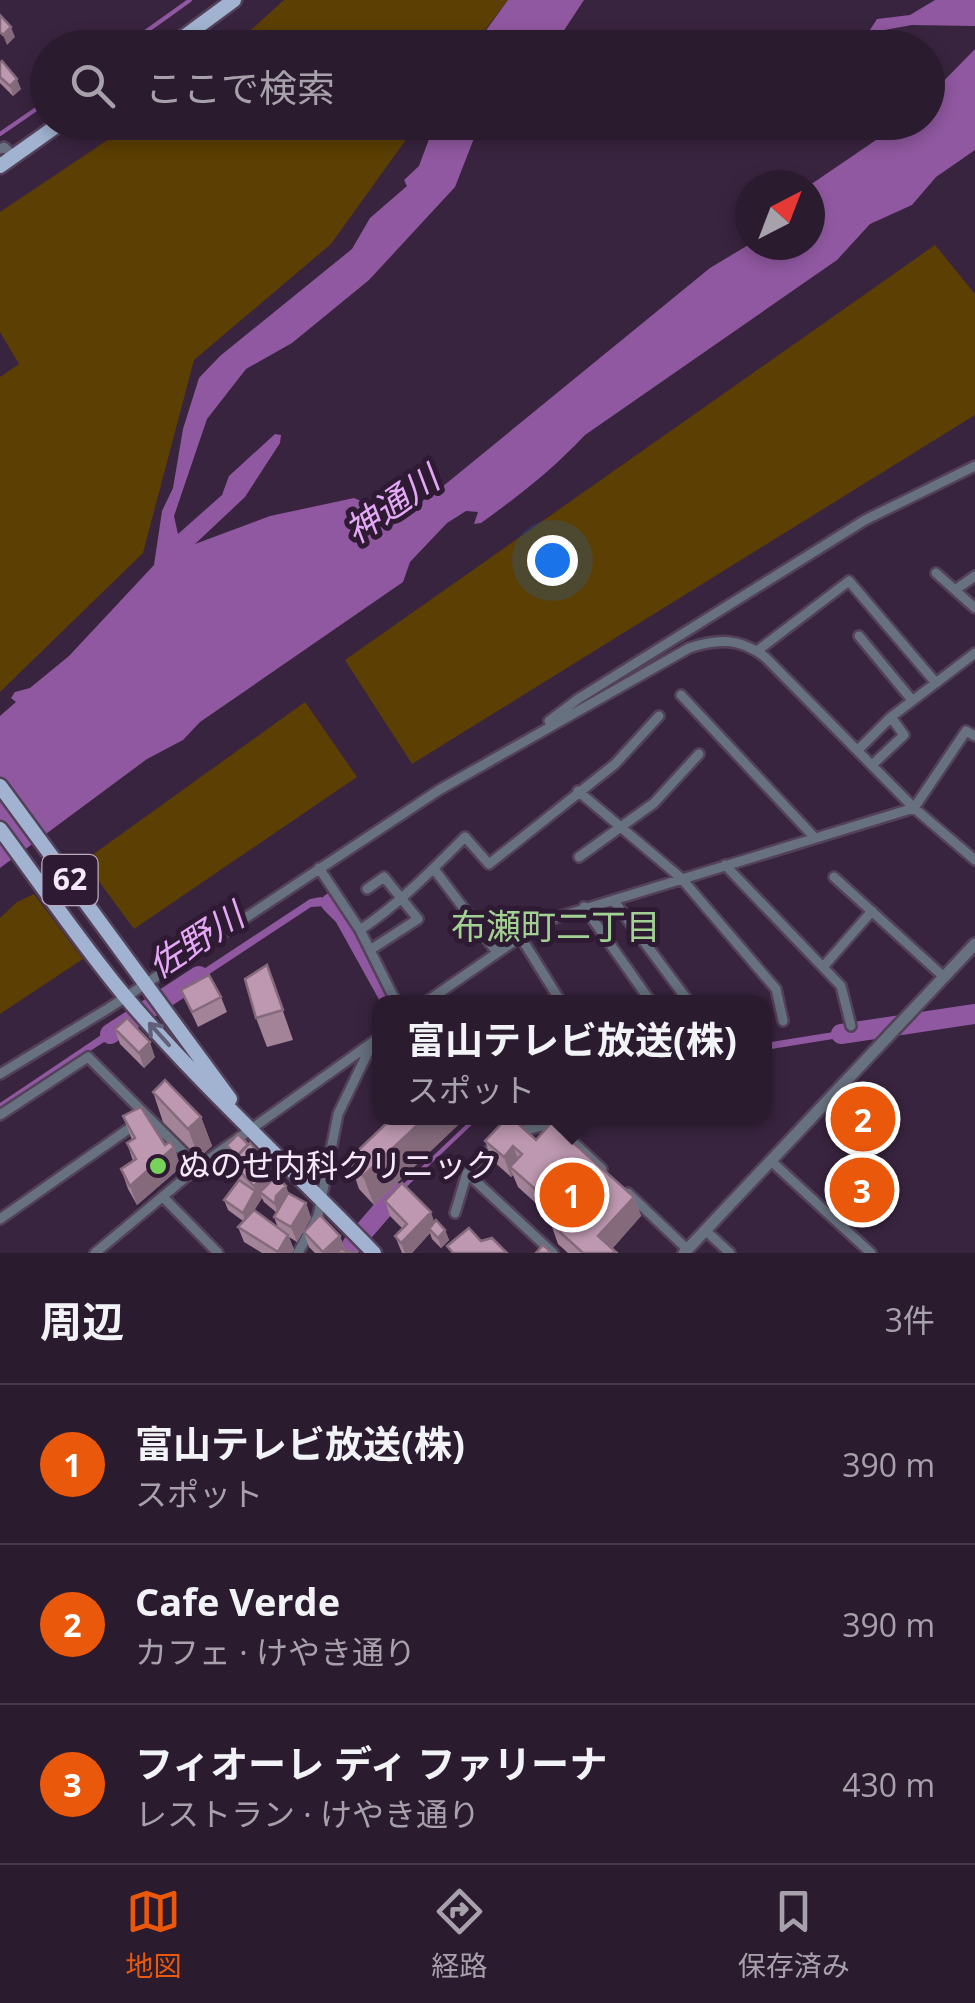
<!DOCTYPE html>
<html lang="ja">
<head>
<meta charset="utf-8">
<style>
  body { margin:0; font-family:"Open Sans","Noto Sans JP",sans-serif; background:#37283b; color:#f1f3f6 }
  .compass { position:absolute; left:735px; top:170px; width:90px; height:90px; border-radius:50%; background:#2b1b2f; box-shadow:0 5px 15px #0003; rotate:42deg }
  .you { position:absolute; left:552px; top:560px; width:35px; height:35px; margin:-25px; border:8px solid #fff; border-radius:50%; background:#1a73e8; box-shadow:0 0 0 15px #1a73e833 }
  .badge { display:grid; place-items:center; width:65px; height:65px; border-radius:50%; background:#ea580c; color:#fff; font-size:32px; font-weight:700 }
  .pin { position:absolute; translate:-50% -50%; border:5px solid #fff; box-shadow:0 2px 10px #0006 }
  .popup { position:absolute; left:372px; top:995px; width:400px; height:130px; box-sizing:border-box; display:grid; place-content:center; border-radius:20px; background:#2b1b2f; filter:drop-shadow(0 2px 8px #0005); font-size:32px; white-space:nowrap; color:#a6a1aa }
  .popup b { font-size:38px; color:#f1f3f6 }
  .popup::after { content:''; position:absolute; left:50%; top:100%; margin-left:-20px; border:20px solid transparent; border-top-color:#2b1b2f }
  .list { margin:0; padding:0; list-style:none }
  h2 { display:flex; justify-content:space-between; align-items:center; height:130px; margin:0; padding:0 40px; font-size:42px }
  h2 small { font-size:32px; font-weight:400; color:#a6a1aa }
  .list li { display:grid; grid-template-columns:65px 1fr auto; gap:30px; align-items:center; box-sizing:border-box; height:160px; padding:0 40px; border-top:2px solid #47394b }
  .list b { display:block; font-size:38px; white-space:nowrap }
  .list p { margin:0; font-size:32px; white-space:nowrap; color:#a6a1aa }
  .list em { font-size:32px; font-style:normal; color:#a6a1aa }
  .icon { flex:none; width:55px; height:55px; fill:none; stroke:currentColor; stroke-width:2; stroke-linecap:round; stroke-linejoin:round }
  .map { position:relative; flex:none; width:975px; height:1253px; overflow:hidden }
  .search { position:absolute; background:#2b1b2f; box-shadow:0 5px 15px #0003; left:30px; right:30px; top:30px; height:110px; display:flex; align-items:center; gap:25px; box-sizing:border-box; padding:0 35px; border-radius:55px; color:#a6a1aa; font-size:38px }
  .sheet { height:610px; background:#2b1b2f }
  nav { display:flex; justify-content:space-around; align-items:center; box-sizing:border-box; height:140px; border-top:2px solid #47394b; background:#2b1b2f; font-size:28px; color:#a6a1aa }
  nav a { display:grid; justify-items:center; gap:5px }
  nav .on { color:#ea580c }
  .map>svg:first-child { display:block }
</style>
</head>
<body>
<div class="map">
<svg width="975" height="1253" viewBox="0 0 975 1253">
  <rect width="100%" height="100%" fill="#39243f"/>
  <!-- green -->
  <path fill="#5b3f03" d="M284,0h224l-36,47 -241,1z
    M133,123h285l-87,121 -137,116 -51,193 -143,139v-315l19,-13 -19,-32v-120z
    M935,245l40,49v121l-563,349 -67,-104z
    M305,702l52,75 -223,152 -50,-68z
    M34,894l49,65 -83,55v-96l17,-16z"/>
  <!-- water -->
  <path fill="#9058a0" d="M508,0h76l-31,47h-79z
    M935,0h40v26l-63,-1 -44,8 9,-14 33,-4z
    M975,49v101l-39,27 -24,28 -42,19 -33,36 -252,175c-32,34 -65,60 -104,88l-7,1 4,-12 -12,-1 -19,12 -37,39 -7,20 -203,140 -17,18 -36,19 -147,109v-152l16,-14 -5,-4 4,-6 15,-4 39,-32 85,-91 8,-54 11,-23 10,-59 16,-51 21,-22 132,-107 18,-31 37,-32 -3,-6 15,-14 16,-43h45l-25,64 -86,93 -77,63 -46,26 -39,50 -33,97 4,18 44,-39 7,-19 46,-42 6,1 -1,8 -35,54 -50,47 75,-28 84,-18 16,7h20l7,10 34,-19 279,-228 40,-24 60,1v-60l91,-62 27,-1v-25z
    M321,897l16,5 12,16 -5,5 -17,-17 -16,1 -132,87 -4,-6 135,-89z
    M975,1009v10l-55,9 11,-12z
    M122,1021l7,5 -129,83v-6z
    M871,1026l-7,8 -99,16v-7z
    M473,1118h6l-102,97 -1,-5z"/>
  <g fill="none" stroke-linecap="round" stroke-linejoin="round">
    <!-- stream -->
    <path stroke="#9058a0" stroke-width="4" d="M123,48l67,-48
      M0,134l48,-33"/>
    <!-- river -->
    <path stroke="#9058a0" stroke-width="20" d="M331,903l13,13 45,81
      M110,1034l89,-58
      M841,1034l134,-20
      M352,1245l45,-52"/>
    <!-- minor casing -->
    <g stroke="#534059" stroke-width="14">
      <path id="minor" d="M0,149l4,-2 10,9
        M936,573l39,35
        M955,590l20,-14
        M859,636l53,64
        M757,651l92,-70 87,102
        M681,695l134,143
        M549,721l29,-22 287,-179 110,-54
        M858,750l33,-33 84,-64
        M872,765l32,-30 -13,-18
        M578,791l103,87 95,111 7,32
        M579,857l75,-54 45,-49
        M725,865l116,121 10,40
        M319,868l41,62 36,72
        M434,869l62,82
        M834,877l110,100
        M367,889l17,-12 34,42 -48,31
        M613,900l76,102
        M584,907l67,95
        M360,930c38,-25 72,-60 105,-93l24,27 126,-100 44,-48
        M520,936l41,66
        M823,967l49,-56
        M426,1002l116,-80 372,-114 52,-77 9,5
        M0,1074l109,-66 330,-218 250,-142c29,-10 51,-10 76,9l149,151 61,52
        M0,1115l88,-58 110,110
        M553,1123l49,46
        M516,1132l60,-14
        M495,1145l-28,28 86,80
        M771,1161l100,92
        M628,1193l59,56
        M163,1197l55,56
        M455,1213l12,-40
        M0,1219l137,-96
        M705,1230l25,23
        M95,1253l103,-86 182,-130
        M298,1253l20,-37 20,-102 33,-68"/>
    </g>
    <!-- tertiary casing -->
    <g stroke="#534059" stroke-width="16">
      <path id="tertiary" d="M684,1253l291,-309"/>
    </g>
    <!-- primary casing -->
    <g stroke="#534059" stroke-width="19">
      <path id="primary" d="M169,48l65,-48
        M0,166l62,-44
        M0,786l230,313
        M0,829c41,55 80,113 124,166 77,91 167,172 250,258"/>
    </g>
    <!-- minor -->
    <use href="#minor" stroke="#67717f" stroke-width="9"/>
    <!-- tertiary -->
    <use href="#tertiary" stroke="#67717f" stroke-width="11"/>
    <!-- primary -->
    <use href="#primary" stroke="#a1b3d0" stroke-width="14"/>
  </g>
  <!-- wall -->
  <path fill="#a38397" fill-rule="evenodd" d="M0,61l21,28 -8,7 -13,-13z
    M267,965l26,75 -26,7 -11,-29z
    M181,990l40,7 6,15 -29,15z
    M115,1029l40,28 -11,11 -24,-24z
    M153,1092l48,25 11,29 -13,12 -36,-36z
    M123,1116l42,29 9,2 7,20 -44,38 -9,-16 -7,-20 12,-8 -6,-18 5,-3z
    M392,1118h64l2,7 -84,80 -15,-16 -10,-30z
    M536,1140l98,57 7,19 -29,33 5,4h-49l-10,-9 -7,-20 15,-17 -4,-4 -12,13 -32,-29 -5,-12 -2,2 -18,-16 -8,-20z
    M227,1145l34,19 11,16 17,13 17,10 5,15 -14,24 -8,-5 5,13 -2,3h-30l-18,-11 -6,-15 5,-6 -15,-11 -4,-10 16,-19 -4,-4 -5,-15 3,-3zM262,1198l2,4 13,11 -3,4 4,11 -24,-18z
    M385,1201l50,21 10,8 4,10 -8,8 -9,-9 -2,-6 -18,20h-10l-7,-17 7,-8 -12,-12z
    M304,1232l36,4 5,14 12,3h-42l-6,-6z"/>
  <!-- shaded-wall -->
  <path fill="#846a7b" d="M11,27l4,10 -8,8 -4,-10z
    M17,79l4,10 -8,7 -3,-10z
    M150,1042l5,15 -11,11 -5,-15z
    M201,1117l11,29 -13,12 -11,-29z
    M425,1118h31l2,7 -84,80 -11,-29z
    M513,1146l8,20 -11,1 3,8 -2,2 -7,-20z
    M174,1147l7,20 -44,38 -7,-19z
    M269,1172l5,15 -14,5 2,6 -16,26 -3,-11 12,-22 -1,-5z
    M555,1183l7,20 -12,13 -7,-20z
    M286,1186l4,10 -12,18 -3,-10 1,-8z
    M634,1197l7,19 -33,37 -10,-17z
    M306,1203l5,15 -14,24 -6,-15z
    M431,1212l5,15 -7,2 1,4 -18,20h-7l-4,-10z
    M445,1230l4,10 -8,8 -3,-10z
    M288,1235l6,15 -2,3h-13z
    M340,1236l5,15 -2,2h-19z"/>
  <!-- building -->
  <path fill="#bd98b0" stroke="#846a7b" stroke-width="2.5" d="M0,15l11,12 -8,8 -3,-3z
    M2,61l15,18 -7,7 -10,-9v-14z
    M267,965l16,45 -27,8 -11,-39z
    M209,975l12,22 -29,15 -11,-22z
    M127,1018l23,24 -11,11 -24,-24z
    M165,1080l36,37 -13,12 -35,-37z
    M141,1107l24,38 5,-3 4,5 -44,39 -9,-17 15,-10 -9,-16 8,-5 -12,-22z
    M392,1118h33l-62,58 -14,-17z
    M507,1118h5l24,22 15,-17 83,74 -36,39 19,17h-34l-32,-29 22,-24 -18,-17 -12,13 -33,-29 12,-13 -9,-8 -9,11 -19,-16z
    M238,1134l10,10 -12,13 -9,-12z
    M250,1143l6,7 -4,4 17,18 -15,14 -23,-24z
    M276,1176l10,10 -10,10 -1,8 -15,-12z
    M239,1180l16,11 -12,22 -19,-13z
    M402,1183l29,29 -30,31 -6,-7 12,-12 -22,-23z
    M288,1193l18,10 -15,24 -17,-10z
    M254,1210l34,25 -10,17 -40,-25z
    M320,1215l20,21 -17,16 -19,-20z
    M436,1220l9,10 -7,8 -9,-9z
    M469,1228l12,13 11,-3 15,15h-54l-6,-7z
    M543,1245l7,6 -2,2h-12z
    M340,1249l17,4h-19z"/>
  <!-- one-way arrows -->
  <defs><path id="oneway-shaft" d="M-6 0H5M1.5-3L5.5 0L1.5 3" fill="none" stroke-width="1.6" stroke-linecap="round" stroke-linejoin="round" transform="scale(2.5)"/></defs>
  <use stroke="#625f7a" href="#oneway-shaft" transform="translate(159 1034) rotate(-132)"/>
  <!-- markers -->
  <circle fill="#77d259" stroke="#2f1a34" stroke-width="4" cx="158" cy="1166" r="10"/>
  <g text-anchor="middle" stroke-width="10" stroke-linejoin="round" paint-order="stroke">
    <!-- shield labels -->
    <rect fill="#2f1a34" stroke="#baabbf" stroke-width="2.5" x="42.5" y="855" width="55" height="50" rx="8"/>
    <g font-size="30" font-weight="bold" fill="#f6e9fa">
      <text x="70" y="890">62</text>
    </g>
    <!-- poi labels -->
    <g font-size="32" fill="#f6e9fa" stroke="#2f1a34" text-anchor="start">
      <text x="178" y="1177">ぬのせ内科クリニック</text>
    </g>
    <!-- water labels -->
    <g font-size="35" font-style="italic" fill="#e5a8f6" stroke="#2f1a34">
      <text transform="translate(392 505) rotate(-35)" y="12">神通川</text>
      <text transform="translate(196 941) rotate(-33)" y="12">佐野川</text>
    </g>
    <!-- neighbourhood labels -->
    <g font-size="35" fill="#a2d293" stroke="#2f1a34">
      <text x="556" y="939">布瀬町二丁目</text>
    </g>
  </g>
</svg>
<svg class="compass" viewBox="-18 -18 36 36"><path d="M0-13l5 13h-10z" fill="#e53935"/><path d="M0 13l5-13h-10z" fill="#a6a1aa"/></svg>
<div class="you"></div>
<div class="pin badge" style="left:572px;top:1195px">1</div>
<div class="popup"><b>富山テレビ放送(株)</b>スポット</div>
<div class="pin badge" style="left:863px;top:1119px">2</div>
<div class="pin badge" style="left:862px;top:1190px">3</div>
<div class="search"><svg class="icon" aria-label="search" viewBox="0 0 24 24"><circle cx="10" cy="10" r="6"/><path d="M15 15l6 6"/></svg>ここで検索</div>
</div>
<section class="sheet">
<h2>周辺<small>3件</small></h2>
<ul class="list">
<li><span class="badge">1</span><div><b>富山テレビ放送(株)</b><p>スポット</p></div><em>390 m</em></li>
<li><span class="badge">2</span><div><b>Cafe Verde</b><p>カフェ · けやき通り</p></div><em>390 m</em></li>
<li><span class="badge">3</span><div><b>フィオーレ ディ ファリーナ</b><p>レストラン · けやき通り</p></div><em>430 m</em></li>
</ul>
</section>
<nav>
<a class="on"><svg class="icon" aria-label="map" viewBox="0 0 24 24"><path d="M3 6l6-2 6 2 6-2v14l-6 2-6-2-6 2zM9 4v14M15 6v14"/></svg>地図</a>
<a><svg class="icon" aria-label="directions" viewBox="0 0 24 24"><path d="M12 3l9 9-9 9-9-9zM9 14v-3h6M13 9l2 2-2 2"/></svg>経路</a>
<a><svg class="icon" aria-label="saved" viewBox="0 0 24 24"><path d="M7 4h10v16l-5-4-5 4z"/></svg>保存済み</a>
</nav>
</body>
</html>
